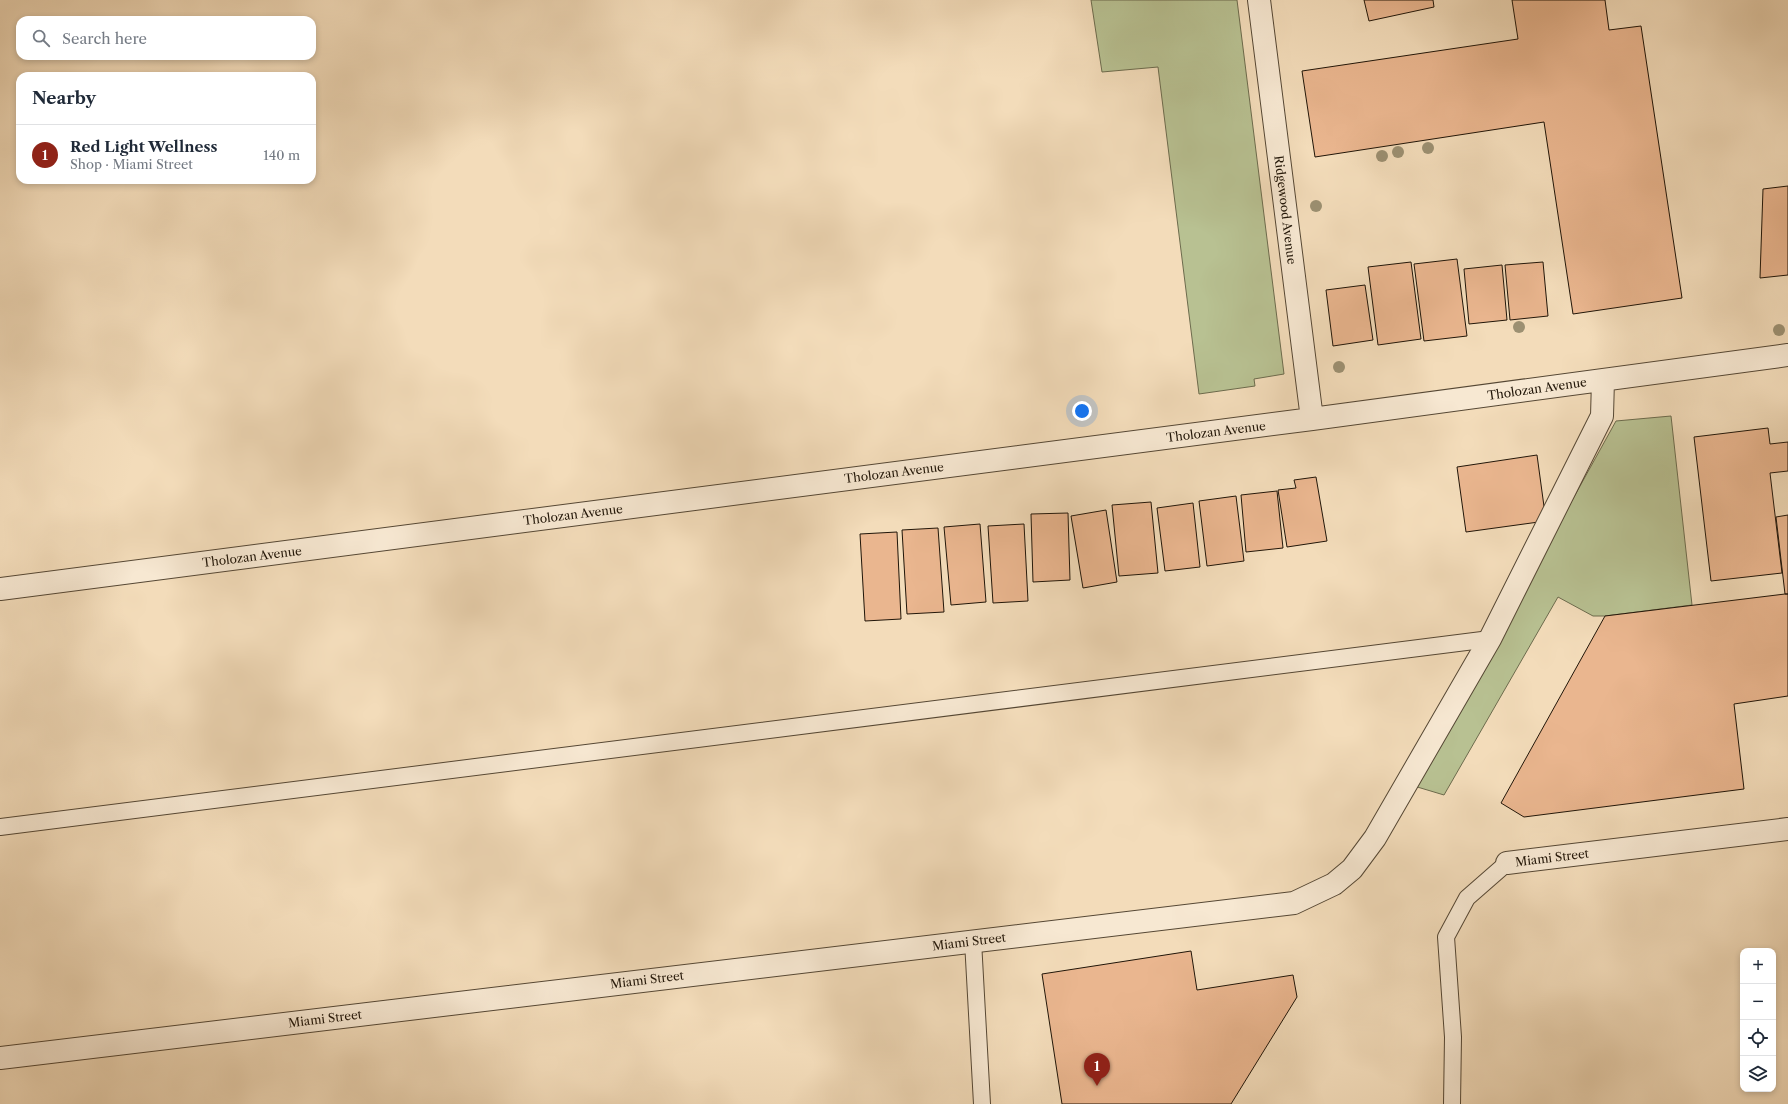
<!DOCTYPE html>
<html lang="en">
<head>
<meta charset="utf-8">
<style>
  body { margin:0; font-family:"Libre Caslon Text",serif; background:#f2f2f3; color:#1f2937 }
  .controls { position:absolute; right:12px; bottom:12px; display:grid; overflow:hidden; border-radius:8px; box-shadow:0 2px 6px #0003 }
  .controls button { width:36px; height:36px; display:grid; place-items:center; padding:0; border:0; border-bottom:1px solid #e0e1e3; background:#fff; color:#1f2937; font:20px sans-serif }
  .you { position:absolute; left:1082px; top:411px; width:14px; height:14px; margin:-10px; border:3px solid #fff; border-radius:50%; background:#1a73e8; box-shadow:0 0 0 6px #1a73e833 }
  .badge { display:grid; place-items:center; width:26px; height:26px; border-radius:50%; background:#8f2418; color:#fff; font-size:13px; font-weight:700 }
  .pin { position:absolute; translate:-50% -33px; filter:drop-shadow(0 1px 2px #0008) }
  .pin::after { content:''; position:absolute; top:21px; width:14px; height:12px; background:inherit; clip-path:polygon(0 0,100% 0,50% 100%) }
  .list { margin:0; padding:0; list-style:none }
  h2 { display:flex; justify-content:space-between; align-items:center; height:52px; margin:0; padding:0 16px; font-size:17px }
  h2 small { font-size:13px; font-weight:400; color:#747a83 }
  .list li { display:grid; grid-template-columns:26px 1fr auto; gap:12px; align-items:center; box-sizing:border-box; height:60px; padding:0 16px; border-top:1px solid #e0e1e3 }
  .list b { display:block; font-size:15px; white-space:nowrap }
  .list p { margin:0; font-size:13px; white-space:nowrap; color:#747a83 }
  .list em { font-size:13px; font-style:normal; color:#747a83 }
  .icon { flex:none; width:22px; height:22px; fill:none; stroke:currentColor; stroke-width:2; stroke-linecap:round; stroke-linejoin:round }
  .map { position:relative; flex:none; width:1788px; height:1104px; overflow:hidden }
  .search { position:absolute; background:#fff; box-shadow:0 2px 6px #0003; left:16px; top:16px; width:300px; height:44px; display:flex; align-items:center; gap:10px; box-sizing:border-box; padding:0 14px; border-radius:12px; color:#747a83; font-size:15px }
  .panel { position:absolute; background:#fff; box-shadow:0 2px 6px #0003; left:16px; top:72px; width:300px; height:112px; border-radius:12px }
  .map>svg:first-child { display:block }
</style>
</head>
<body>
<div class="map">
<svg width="1788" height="1104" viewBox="0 0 1788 1104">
  <rect width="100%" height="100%" fill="#f3dcba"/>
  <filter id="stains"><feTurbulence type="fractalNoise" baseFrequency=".005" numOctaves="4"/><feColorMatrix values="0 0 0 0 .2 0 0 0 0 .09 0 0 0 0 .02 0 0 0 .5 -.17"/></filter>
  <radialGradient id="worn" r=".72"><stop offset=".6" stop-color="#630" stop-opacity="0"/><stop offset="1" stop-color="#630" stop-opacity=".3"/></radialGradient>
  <!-- green -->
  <path fill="#b8c192" stroke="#6c6b4d" d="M1091,0h146l47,374 -30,5 1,7 -56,8 -41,-327 -56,5z
    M1671,416l21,189 -87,11h-12l-35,-19 -114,198 -30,-9 202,-365z"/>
  <!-- building -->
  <path fill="#eab68f" stroke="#201508" d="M1364,0h69l1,7 -65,14z
    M1512,0h93l4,30 32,-4 41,272 -109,16 -29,-192 -229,35 -13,-86 216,-32z
    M1788,186v89l-28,3 3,-89z
    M1457,259l10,77 -43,5 -10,-77z
    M1411,262l10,77 -43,6 -10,-78z
    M1543,262l5,54 -38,4 -5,-55z
    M1502,265l5,55 -38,4 -5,-55z
    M1365,285l8,55 -40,6 -7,-56z
    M1768,428l2,16 18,-2v29l-18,2 12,100 -71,8 -17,-144z
    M1537,455l9,66 -80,11 -9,-65z
    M1316,477l11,64 -40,6 -9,-57 18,-2 -2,-8z
    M1277,491l6,57 -37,4 -5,-57z
    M1236,496l8,65 -37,5 -8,-65z
    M1151,502l7,71 -39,3 -7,-71z
    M1193,503l7,64 -35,4 -8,-63z
    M1106,510l11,72 -34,6 -12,-72z
    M1068,513l2,67 -37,2 -2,-68z
    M1788,515v79h-3l-9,-77z
    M980,524l6,78 -35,3 -7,-78z
    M1024,524l4,77 -35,2 -5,-77z
    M938,528l6,84 -37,2 -5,-84z
    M897,532l4,87 -36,2 -5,-87z
    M1785,594h3v102l-54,8 10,85 -220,28 -23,-14 104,-187z
    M1191,951l6,39 96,-15 4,22 -66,107h-169l-20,-130z"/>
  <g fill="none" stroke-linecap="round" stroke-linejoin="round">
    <!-- service casing -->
    <g stroke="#554734" stroke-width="18">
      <path id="service" d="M0,827l1490,-188
        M973,941l9,163
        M1452,1104l1,-67 -7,-100 21,-39 40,-35"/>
    </g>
    <!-- minor casing -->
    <g stroke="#554734" stroke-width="24">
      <path id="minor" d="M1259,0l53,419
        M0,589l1312,-170 476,-64
        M1507,863l281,-34
        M0,1058l1294,-155 40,-19 18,-15 23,-31 115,-199 112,-223 1,-36"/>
    </g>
    <!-- service -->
    <use href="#service" stroke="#f7e8d2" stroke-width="16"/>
    <!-- minor -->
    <use href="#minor" stroke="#f7e8d2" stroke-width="22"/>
  </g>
  <!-- trees -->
  <g fill="#9c9072">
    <circle cx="1428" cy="148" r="6"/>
    <circle cx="1398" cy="152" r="6"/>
    <circle cx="1382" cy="156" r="6"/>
    <circle cx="1316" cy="206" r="6"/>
    <circle cx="1519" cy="327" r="6"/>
    <circle cx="1779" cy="330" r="6"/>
    <circle cx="1339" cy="367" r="6"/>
  </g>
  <g text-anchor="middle" stroke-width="3.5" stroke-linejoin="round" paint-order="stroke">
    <!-- street labels -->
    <g font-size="12" fill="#201508" stroke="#f7e8d2">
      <text transform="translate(1285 210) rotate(83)" y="4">Ridgewood Avenue</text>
      <text transform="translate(1537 389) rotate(-8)" y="4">Tholozan Avenue</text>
      <text transform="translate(1216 432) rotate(-7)" y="4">Tholozan Avenue</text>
      <text transform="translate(894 473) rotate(-7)" y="4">Tholozan Avenue</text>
      <text transform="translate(573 515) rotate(-7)" y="4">Tholozan Avenue</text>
      <text transform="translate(252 557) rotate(-7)" y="4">Tholozan Avenue</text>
      <text transform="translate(1552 858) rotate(-7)" y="4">Miami Street</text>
      <text transform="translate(969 942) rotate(-7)" y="4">Miami Street</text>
      <text transform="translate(647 980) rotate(-7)" y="4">Miami Street</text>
      <text transform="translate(325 1019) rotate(-7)" y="4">Miami Street</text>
    </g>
  </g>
  <rect width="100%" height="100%" filter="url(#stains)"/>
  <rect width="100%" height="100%" fill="url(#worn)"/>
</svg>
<div class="controls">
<button>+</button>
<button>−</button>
<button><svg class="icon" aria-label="locate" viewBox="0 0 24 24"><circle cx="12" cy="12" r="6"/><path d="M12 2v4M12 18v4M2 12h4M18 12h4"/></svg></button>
<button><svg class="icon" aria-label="layers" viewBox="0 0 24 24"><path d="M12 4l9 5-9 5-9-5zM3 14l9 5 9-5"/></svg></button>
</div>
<div class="you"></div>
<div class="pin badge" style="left:1097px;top:1086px">1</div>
<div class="search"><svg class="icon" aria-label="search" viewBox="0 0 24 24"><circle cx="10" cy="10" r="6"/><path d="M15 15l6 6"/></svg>Search here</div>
<section class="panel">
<h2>Nearby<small></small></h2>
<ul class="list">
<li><span class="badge">1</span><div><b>Red Light Wellness</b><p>Shop · Miami Street</p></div><em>140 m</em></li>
</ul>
</section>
</div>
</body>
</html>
